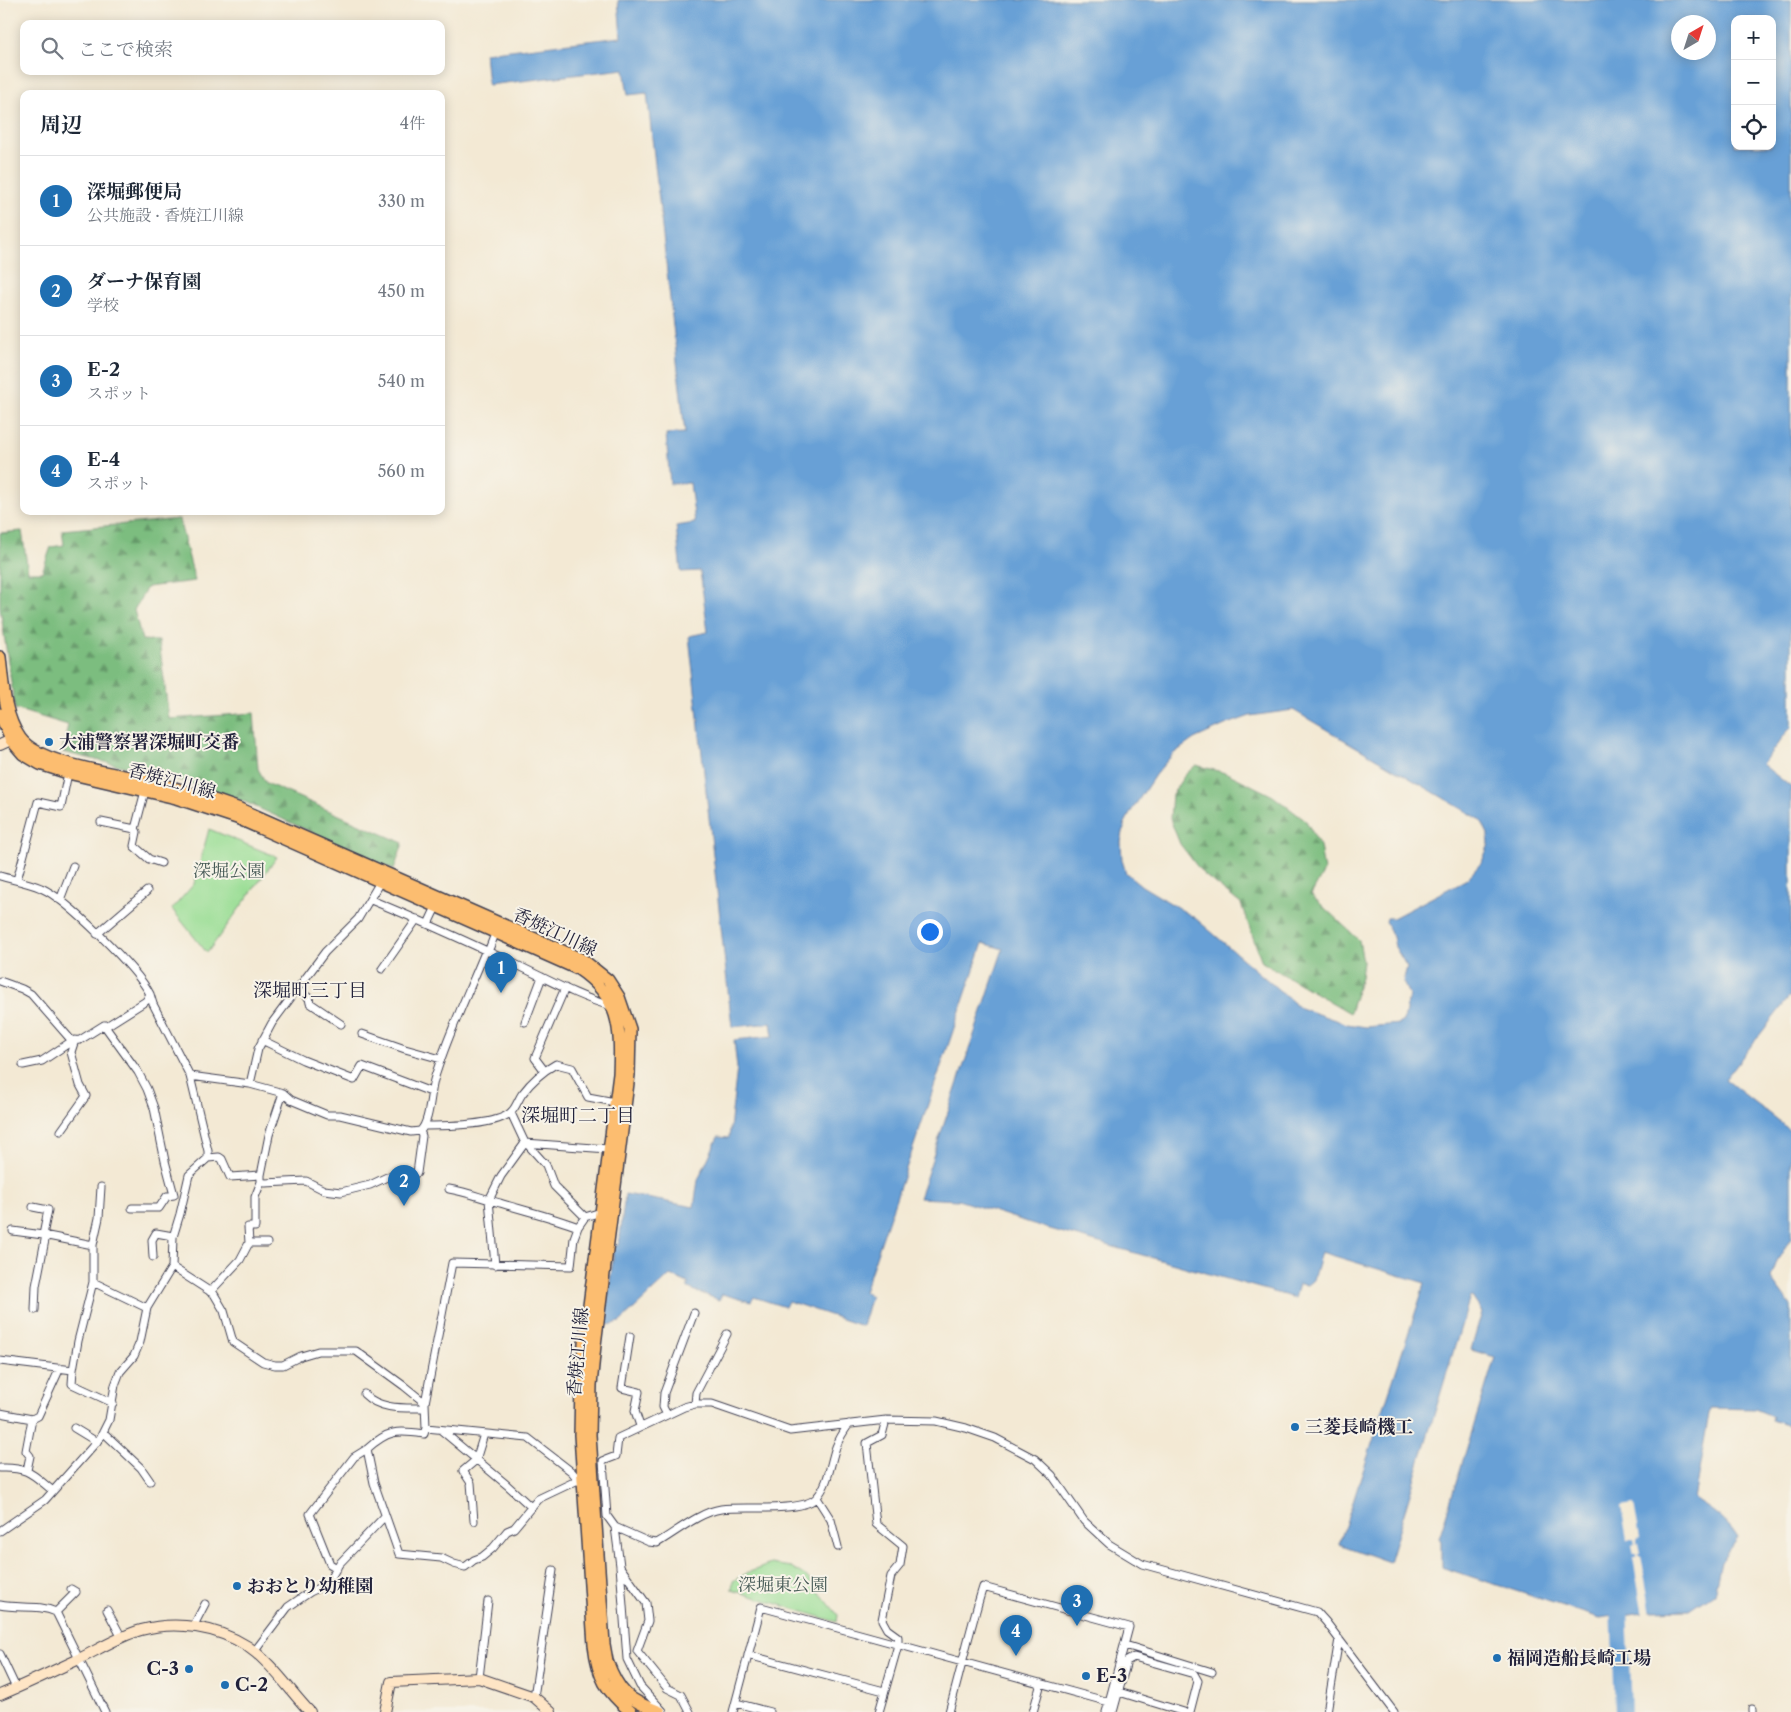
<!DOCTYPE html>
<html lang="ja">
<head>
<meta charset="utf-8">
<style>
  body { margin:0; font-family:"Libre Caslon Text","Noto Serif JP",serif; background:#f2f2f3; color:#1f2937 }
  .controls { position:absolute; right:15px; top:15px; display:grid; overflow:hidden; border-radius:10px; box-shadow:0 2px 12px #0003 }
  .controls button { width:45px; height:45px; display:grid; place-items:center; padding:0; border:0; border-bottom:1px solid #e0e1e3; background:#fff; color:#1f2937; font:25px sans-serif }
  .compass { position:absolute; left:1671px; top:15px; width:45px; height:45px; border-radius:50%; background:#fff; box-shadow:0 2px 12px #0003; rotate:39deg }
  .you { position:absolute; left:929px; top:931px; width:18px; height:18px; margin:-12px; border:4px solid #fff; border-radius:50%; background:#1a73e8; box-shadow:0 0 0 8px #1a73e833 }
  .badge { display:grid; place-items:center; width:32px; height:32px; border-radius:50%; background:#1f6fb2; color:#fff; font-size:16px; font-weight:700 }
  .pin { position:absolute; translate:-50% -41px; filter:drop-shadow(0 1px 2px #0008) }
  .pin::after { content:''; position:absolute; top:26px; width:18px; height:15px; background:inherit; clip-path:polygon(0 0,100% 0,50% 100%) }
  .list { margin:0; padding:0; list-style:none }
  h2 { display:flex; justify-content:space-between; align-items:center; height:65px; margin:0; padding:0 20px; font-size:21px }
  h2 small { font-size:16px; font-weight:400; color:#747a83 }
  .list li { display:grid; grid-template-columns:32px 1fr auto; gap:15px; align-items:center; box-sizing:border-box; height:90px; padding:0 20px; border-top:1px solid #e0e1e3 }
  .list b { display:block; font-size:19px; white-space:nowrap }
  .list p { margin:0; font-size:16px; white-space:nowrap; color:#747a83 }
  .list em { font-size:16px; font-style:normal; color:#747a83 }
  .icon { flex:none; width:28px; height:28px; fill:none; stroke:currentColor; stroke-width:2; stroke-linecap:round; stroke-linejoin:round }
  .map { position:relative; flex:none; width:1791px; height:1712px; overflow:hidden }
  .search { position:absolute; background:#fff; box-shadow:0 2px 12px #0003; left:20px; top:20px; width:425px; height:55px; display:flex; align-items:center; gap:12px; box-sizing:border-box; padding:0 18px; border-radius:10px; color:#747a83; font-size:19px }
  .panel { position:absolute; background:#fff; box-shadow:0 2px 12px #0003; left:20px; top:90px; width:425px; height:425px; border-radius:10px }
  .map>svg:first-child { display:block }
</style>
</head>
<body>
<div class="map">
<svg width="1791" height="1712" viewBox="0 0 1791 1712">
  <defs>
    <pattern id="forest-firs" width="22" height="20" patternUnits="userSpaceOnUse" patternTransform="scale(1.25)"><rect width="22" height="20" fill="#7cbd7f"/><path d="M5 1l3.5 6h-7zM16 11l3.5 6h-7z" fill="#659969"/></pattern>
  </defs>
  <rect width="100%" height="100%" fill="#f7f3e8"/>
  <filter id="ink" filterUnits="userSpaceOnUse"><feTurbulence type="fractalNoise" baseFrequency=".02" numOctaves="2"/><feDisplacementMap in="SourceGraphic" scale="10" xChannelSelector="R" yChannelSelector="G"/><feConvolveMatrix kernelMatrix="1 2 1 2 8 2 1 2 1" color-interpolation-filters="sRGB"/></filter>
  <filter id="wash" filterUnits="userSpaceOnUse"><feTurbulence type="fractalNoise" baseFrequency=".0096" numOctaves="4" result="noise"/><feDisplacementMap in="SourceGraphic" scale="20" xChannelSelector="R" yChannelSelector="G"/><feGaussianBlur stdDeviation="1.12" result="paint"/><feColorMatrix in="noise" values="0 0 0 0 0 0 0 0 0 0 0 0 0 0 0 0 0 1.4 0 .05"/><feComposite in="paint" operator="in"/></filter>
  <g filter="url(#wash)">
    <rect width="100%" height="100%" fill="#f3e9d4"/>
    <!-- forest -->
    <path fill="url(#forest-firs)" stroke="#4f705d" d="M179,519l16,62 -48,6 -13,23 8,30 17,1 10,78 85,-6 4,56 8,14 137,60 -9,27 -151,-69 -73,-24 -108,-25 6,-27 -53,-16 -15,-102v-74l22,-2 6,41h14l9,-25 13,-2 -2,-15z
      M1196,765l33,9 44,22 33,25 14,25 4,25 -13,24 48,45 4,22 -2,15 -11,36 -88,-51 -21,-58 -38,-30 -23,-30 -10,-25 2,-25 13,-19z"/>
    <!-- park -->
    <path fill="#9bde96" stroke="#5e8068" d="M209,829l68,28 -70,96 -35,-44 22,-25z
      M771,1564l20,3 16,10 31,38 -1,7 -105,-32 1,-9 14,-8z"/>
    <!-- water -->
    <path fill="#67a0d6" stroke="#446188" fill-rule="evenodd" d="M618,0h1173v727l-29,37 29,23v208l-66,84 66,52v107l-14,23 -6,18 20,27v117l-2,3 -18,-6 1,-4 -17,-7 -45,-1 -16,91c18,11 33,21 44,39l-17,24 -7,32 -24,16 -39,1 -51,7 -159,-51v-26l-2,-3 56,-181 -24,-7 11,-38 -10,-15h-2l-81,265 -50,-18 86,-261 -104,-31 -8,28 -6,5 -8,-1 -4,14 -252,-71 -85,-27 -39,-2 84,-249 -20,-6 -119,349 7,4 -9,30 -74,-25 -3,6 -31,-10 -3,5 -29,-8 -3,6 -31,-12v-5l-18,-8 -50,47 -16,4 11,-81h4l6,-51 69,13 4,-27 20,-43 11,1 8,-70 -3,-28 39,-4 -2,-13 -39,4 -43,-391 19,-4 -8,-61 -19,1 -5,-46 19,-3 -5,-40 -20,1 -4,-50 19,-1 -38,-340 -19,2 -4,-26 -136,16 -3,-32 136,-16zM1735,19h37v127h-37zM1678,22h30v30h-30zM1293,710l188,110 7,14 1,10 -7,18 -15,17 -74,39h-6l-1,4 7,15 2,10 12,20 -4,15 6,13 -5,26 -5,3 -33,3 -19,-3 -47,-16 -105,-90 -53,-32 -16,-13 -4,-13 -1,-18 4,-19 7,-13 23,-35 18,-21 21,-15 31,-14 25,-9z"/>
    <!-- pier -->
    <path fill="#f3e9d4" d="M1634,1504l6,34 -4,1v5h2l2,9h-2v3h3l10,58 -8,1 -10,-58h3v-3h-3l-2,-9 3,-1 -1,-4h-6l-6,-34z"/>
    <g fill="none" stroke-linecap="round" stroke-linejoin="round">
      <!-- river -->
      <path stroke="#67a0d6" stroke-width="16" d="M1619,1605l4,107"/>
    </g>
  </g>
  <g filter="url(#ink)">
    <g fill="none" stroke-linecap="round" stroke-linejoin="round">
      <!-- street casing -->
      <g stroke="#414052" stroke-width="9">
        <path id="street" d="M145,791l-10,38 2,3 -3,14 15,13 12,4
          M101,822l34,7
          M0,876c13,4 28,6 41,12 26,11 96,81 109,106l-4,7 -38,24h-4l-24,15 -8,1 -41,-47 -9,-5 -22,-8
          M17,880l21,-78 23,5 7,-34
          M60,900l13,-34
          M371,900c49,20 97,42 146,65 30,14 61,32 94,41
          M428,924l8,-17
          M97,934l50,-43
          M382,969l35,-50
          M298,990l11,8 1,5 31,21
          M150,994l3,10 37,72 18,75v7
          M525,1022l17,-45
          M104,1025l34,47 9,17 7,19 11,53 9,34 -7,1 -8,12h-27
          M362,1034l43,15 36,10
          M262,1040l41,20 51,20 8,-14 69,26
          M23,1065l19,-4 30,-20
          M544,1070l-9,-12 30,-70
          M190,1076l60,8 33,9 8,7 36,15h13l71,17 9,-1c10,-9 10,-36 14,-51 13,-44 34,-86 51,-128h3l7,-18
          M250,1084l8,-35 14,-26 53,-71 33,-33 22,-37
          M511,1113l14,30
          M425,1126c20,0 74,0 87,-15 4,-4 6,-11 10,-17 9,-12 21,-23 34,-30l16,4 16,29 27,5
          M61,1131l25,-35 -6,-11 -9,-33 4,-12
          M525,1143l83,6
          M527,1144l19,21 8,21 31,31
          M261,1175l8,-40 14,-42
          M449,1189c19,3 32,9 51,14 26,8 53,14 78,24l7,-10 16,-5
          M33,1207l15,3 -5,25
          M249,1243h18
          M93,1245l6,-27 2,-31
          M153,1257l-1,-17 4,-7 17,3
          M495,1265l-6,-65 12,-24 24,-33
          M172,1267l42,27 10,17 9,31 30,20 12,3h8l18,-9 17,-5h38l48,35 21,17 1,25
          M93,1282l54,26
          M210,1292l30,-32 9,-17 -1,-16h7v-30l6,-15
          M35,1310l1,-24 10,-51
          M630,1336l-8,52 17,4 -4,19 5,15
          M0,1361l73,9 5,-29 15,-59v-37l-50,-10 -30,-4
          M73,1370l-1,14 41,19
          M364,1394c16,16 39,14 61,14
          M425,1403l27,-140 119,3 3,-28 4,-11
          M695,1404l1,-11 31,-59
          M0,1413l32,6 6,-3 22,-48
          M667,1415l-4,-8 1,-14 30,-80
          M74,1428l23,14
          M441,1430l66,55 24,22
          M103,1432l38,36 9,13
          M0,1468c29,-1 32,6 53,23
          M27,1470l3,-14 -4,-5 6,-32
          M578,1480l-40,19 -24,29 -7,3 -14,17 -11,9 -8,3 -9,7 -11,-3 -13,-6 -42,-4 -25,-71 -7,-34c21,-19 30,-19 57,-15l2,-6 102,10 44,34 8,10
          M817,1498l14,22 7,27
          M474,1521l-3,-38 -8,-12 13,-11 8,-26
          M615,1527l34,15 8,1c19,-11 43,-31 64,-34 22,-3 83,4 96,-12 12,-14 13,-33 19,-50 3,-8 8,-16 13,-23
          M0,1531l45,-31 55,-62 9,-18 6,-35 5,-13 14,-16 6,-14 7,-34 25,-41 1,-30 7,-23 9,-39 19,-17 11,-1 3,2 8,18 31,-2v7l4,1 41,-2 18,9 17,2 29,-7 17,-8 30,-4 5,-37 -2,-5
          M620,1567l26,36 2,18 -11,30 30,37 14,7 9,17
          M337,1568l-7,-4 -20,-50 44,-57 13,-8
          M0,1605c18,4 39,-1 56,7l49,100
          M107,1610l15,28
          M56,1612l20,-20 -5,-3
          M193,1627l12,-23
          M1125,1645l87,27
          M254,1652l34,-45 22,-15 17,-8 12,-20 46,-48
          M0,1654l16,34
          M748,1655l136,36
          M479,1678l9,-77
          M1119,1692l65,20
          M534,1697l19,-127
          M736,1703l34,9
          M663,1711l-23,-25 -13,-27 -7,-93 -5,-39 -8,-11 -4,-55 13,-5 2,-18 66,-31 11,-3h17l78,27 96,-11 50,1 30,7 29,10 40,21 17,16 32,46 25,23 33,20 175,48 9,10 68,90
          M733,1712l28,-105 348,95 -3,10
          M879,1712l19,-67v-8l-11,-8 -5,-9 9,-44 9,-11 3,-19 -27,-22 -9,-81 15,-8 4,-15
          M949,1712c12,-42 21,-84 34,-125l146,40 -20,75
          M1033,1712l8,-29
          M1113,1712l14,-51 7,-4 60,17 4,7 -8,31
          M1327,1712l12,-73
          M1752,1712v-3"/>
      </g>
      <!-- secondary casing -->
      <g stroke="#414052" stroke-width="12">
        <path id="secondary" d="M0,745l11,-5
          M0,1695c27,-11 53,-24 79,-36 20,-10 41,-23 62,-29 36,-10 76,-3 106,16 25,17 43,45 63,66
          M385,1712l6,-30 88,-4 55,19 17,15"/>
      </g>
      <!-- primary casing -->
      <g stroke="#414052" stroke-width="14">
        <path id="primary" d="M0,657c3,27 4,58 20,81 19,27 96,35 129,43 31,8 61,17 91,28l343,151 25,20 11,17 11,32 -1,46 -34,270 -4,40 -1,50 14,209 3,17c12,32 21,39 53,51
          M0,714l11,26 12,14 17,10 28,9 108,25 61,20 341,151c42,28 43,59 41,105l-35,270 -3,40 -1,51 14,210c4,33 12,46 37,67"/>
      </g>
      <!-- street -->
      <use href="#street" stroke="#fff" stroke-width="7"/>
      <!-- secondary -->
      <use href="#secondary" stroke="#fee5c5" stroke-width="10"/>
      <!-- primary -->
      <use href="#primary" stroke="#fcbd6f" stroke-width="11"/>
    </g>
  </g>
  <!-- markers -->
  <g fill="#1f6fb2" stroke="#f7f3e8" stroke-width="2">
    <circle cx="49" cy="742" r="5"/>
    <circle cx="1295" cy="1427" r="5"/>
    <circle cx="237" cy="1586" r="5"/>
    <circle cx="1497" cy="1658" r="5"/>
    <circle cx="189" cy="1669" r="5"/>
    <circle cx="1086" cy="1676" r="5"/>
    <circle cx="225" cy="1685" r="5"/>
  </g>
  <g text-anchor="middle" stroke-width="4" stroke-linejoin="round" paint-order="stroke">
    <!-- poi labels -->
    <g font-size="18" font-weight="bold" fill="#22223b" stroke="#f7f3e8" text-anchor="start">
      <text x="59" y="748">大浦警察署深堀町交番</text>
      <text x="1305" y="1433">三菱長崎機工</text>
      <text x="247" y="1592">おおとり幼稚園</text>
      <text x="1507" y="1664">福岡造船長崎工場</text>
      <text x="179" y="1675" text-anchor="end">C-3</text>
      <text x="1096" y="1682">E-3</text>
      <text x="235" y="1691">C-2</text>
    </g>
    <!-- street labels -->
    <g font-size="18" fill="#22223b" stroke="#f7f3e8">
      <text transform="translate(172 781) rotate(15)" y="6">香焼江川線</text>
      <text transform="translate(555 932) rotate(25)" y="6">香焼江川線</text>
      <text transform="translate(578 1352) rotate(-85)" y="6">香焼江川線</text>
    </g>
    <!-- park labels -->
    <g font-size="18" fill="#465a56" stroke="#f7f3e8">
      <text x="229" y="877">深堀公園</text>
      <text x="783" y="1591">深堀東公園</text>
    </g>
    <!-- neighbourhood labels -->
    <g font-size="19" fill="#22223b" stroke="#f7f3e8">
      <text x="310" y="997">深堀町三丁目</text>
      <text x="578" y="1122">深堀町二丁目</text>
    </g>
  </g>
</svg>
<div class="controls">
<button>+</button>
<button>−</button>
<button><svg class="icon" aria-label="locate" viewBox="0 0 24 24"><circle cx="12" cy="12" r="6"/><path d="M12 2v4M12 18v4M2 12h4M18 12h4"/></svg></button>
</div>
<svg class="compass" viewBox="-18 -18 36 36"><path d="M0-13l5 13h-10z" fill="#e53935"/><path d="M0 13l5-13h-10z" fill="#747a83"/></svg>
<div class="you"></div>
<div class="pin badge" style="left:501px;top:993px">1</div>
<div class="pin badge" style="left:404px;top:1206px">2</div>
<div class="pin badge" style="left:1077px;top:1626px">3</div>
<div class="pin badge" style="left:1016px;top:1656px">4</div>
<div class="search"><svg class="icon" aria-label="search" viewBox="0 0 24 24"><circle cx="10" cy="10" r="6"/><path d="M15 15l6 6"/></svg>ここで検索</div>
<section class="panel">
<h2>周辺<small>4件</small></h2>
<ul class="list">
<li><span class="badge">1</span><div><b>深堀郵便局</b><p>公共施設 · 香焼江川線</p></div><em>330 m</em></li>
<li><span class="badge">2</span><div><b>ダーナ保育園</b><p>学校</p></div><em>450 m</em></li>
<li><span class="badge">3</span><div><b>E-2</b><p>スポット</p></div><em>540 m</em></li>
<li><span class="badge">4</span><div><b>E-4</b><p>スポット</p></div><em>560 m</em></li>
</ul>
</section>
</div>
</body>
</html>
